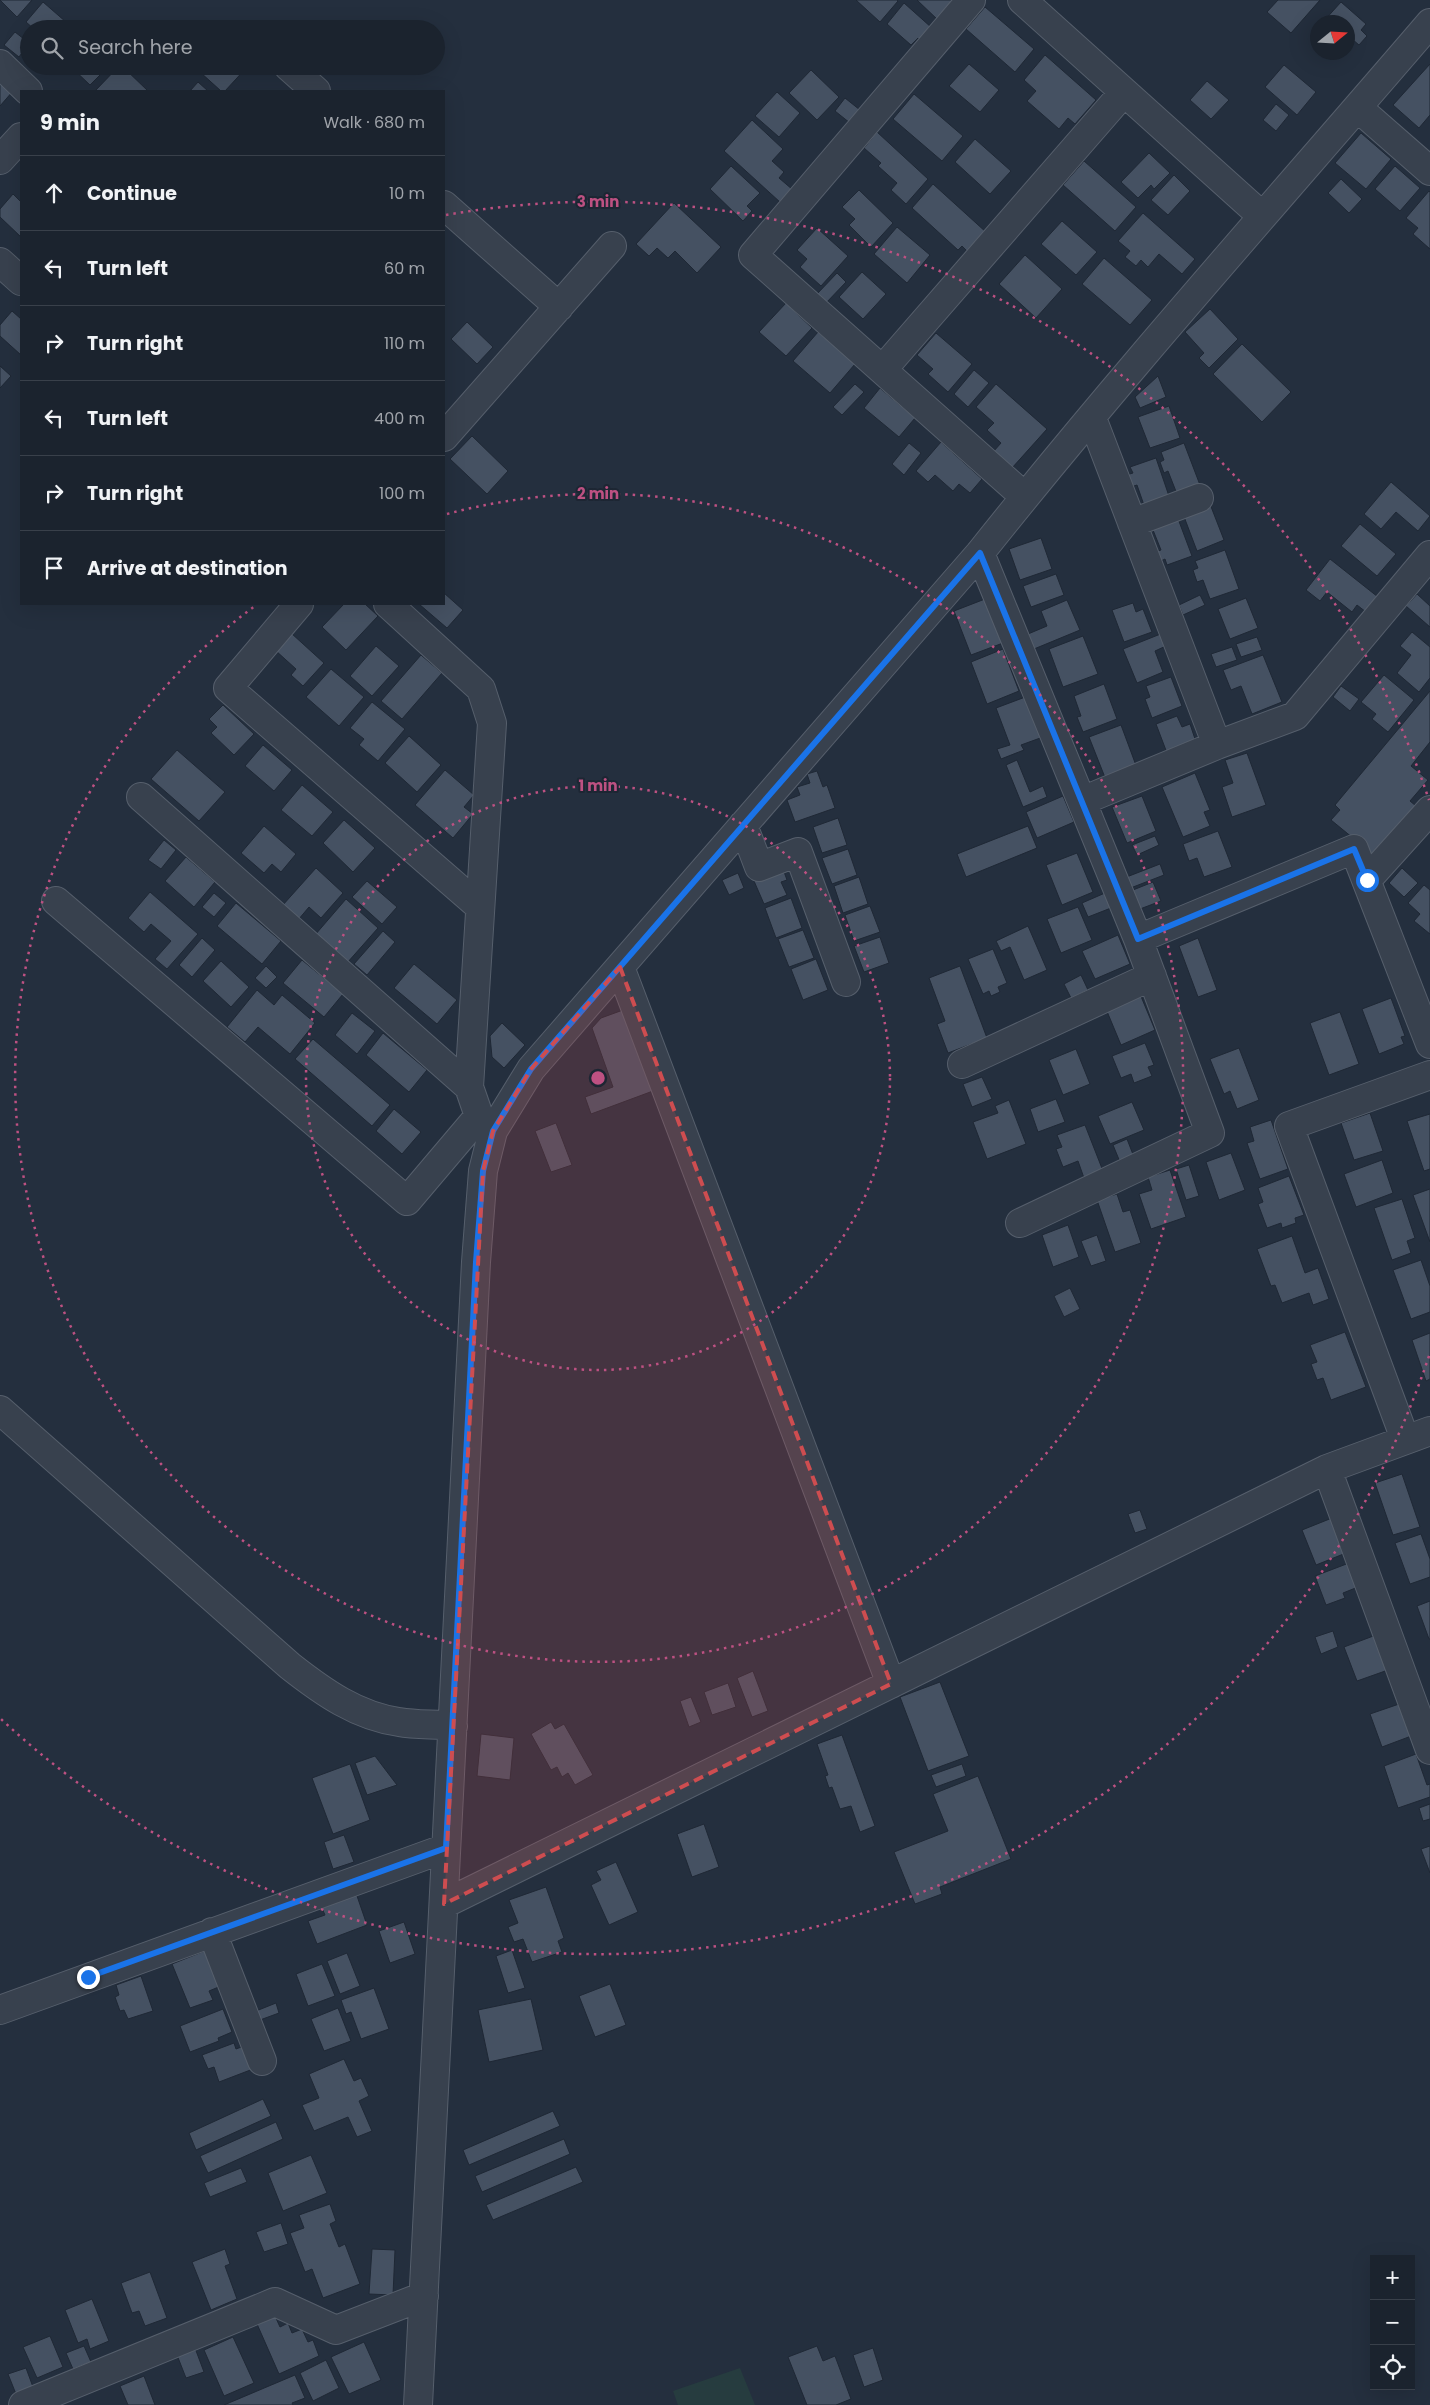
<!DOCTYPE html>
<html lang="en">
<head>
<meta charset="utf-8">
<style>
  body { margin:0; font-family:Poppins,sans-serif; background:#282f3a; color:#f1f3f6 }
  .controls { position:absolute; right:15px; bottom:15px; display:grid; overflow:hidden; border-radius:0px; box-shadow:0 5px 20px #0002 }
  .controls button { width:45px; height:45px; display:grid; place-items:center; padding:0; border:0; border-bottom:1px solid #39404a; background:#1b232e; color:#f1f3f6; font:25px sans-serif }
  .compass { position:absolute; left:1310px; top:15px; width:45px; height:45px; border-radius:50%; background:#1b232e; box-shadow:0 5px 20px #0002; rotate:72deg }
  .stop { position:absolute; width:15px; height:15px; margin:-11px; border:4px solid #1a73e8; border-radius:50%; background:#fff }
  .stop.end { background:#1a73e8; border-color:#fff; box-shadow:0 1px 5px #0008 }
  .list { margin:0; padding:0; list-style:none }
  h2 { display:flex; justify-content:space-between; align-items:center; height:65px; margin:0; padding:0 20px; font-size:21px }
  h2 small { font-size:16px; font-weight:400; color:#a0a4aa }
  .list li { display:grid; grid-template-columns:32px 1fr auto; gap:15px; align-items:center; box-sizing:border-box; height:75px; padding:0 20px; border-top:1px solid #39404a }
  .list b { display:block; font-size:19px; white-space:nowrap }
  .list em { font-size:16px; font-style:normal; color:#a0a4aa }
  .icon { flex:none; width:28px; height:28px; fill:none; stroke:currentColor; stroke-width:2; stroke-linecap:round; stroke-linejoin:round }
  .map { position:relative; flex:none; width:1430px; height:2405px; overflow:hidden }
  .search { position:absolute; background:#1b232e; box-shadow:0 5px 20px #0002; left:20px; top:20px; width:425px; height:55px; display:flex; align-items:center; gap:12px; box-sizing:border-box; padding:0 18px; border-radius:28px; color:#a0a4aa; font-size:19px }
  .panel { position:absolute; background:#1b232e; box-shadow:0 5px 20px #0002; left:20px; top:90px; width:425px; height:515px; border-radius:0px }
  .map>svg:first-child { display:block }
</style>
</head>
<body>
<div class="map">
<svg width="1430" height="2405" viewBox="0 0 1430 2405">
  <rect width="100%" height="100%" fill="#242f3e"/>
  <!-- green -->
  <path fill="#263c3f" d="M740,2368l15,37h-77l-5,-14z"/>
  <!-- building -->
  <path fill="#455162" stroke="#1f2835" d="M0,0h32l-15,17z
    M856,0h41l1,1 -18,21z
    M917,0h39l-18,20z
    M1278,0h42l-29,33 -24,-21z
    M43,2l31,27h-40l-8,-7z
    M1341,2l25,22 -5,6 6,6 -8,9 -7,-6 -4,6v-23h-25z
    M904,3l28,25 -11,13 -3,-3 -7,7 -24,-21z
    M985,7l49,42 -19,23 -49,-43z
    M15,32l14,11 -10,14 -15,-12z
    M1045,55l51,45 -21,24 -7,-6 -9,11 -32,-28 9,-10 -12,-11z
    M969,64l30,26 -19,22 -31,-26z
    M1430,64v51l-11,13 -26,-23z
    M1284,65l32,27 -19,23 -32,-28z
    M70,66h26l7,6 -13,13z
    M119,66h3l26,25h-53z
    M205,66h43l-23,25h-4l-21,-19z
    M811,70l28,27 -22,23 -28,-27z
    M0,80l13,11 -13,15z
    M1207,81l22,19 -18,19 -21,-19z
    M198,82l10,9h-18z
    M777,92l23,21 -21,24 -24,-21z
    M914,94l49,42 -21,25 -49,-42z
    M845,98l15,12 -10,13 -15,-12z
    M1276,104l13,11 -13,16 -13,-11z
    M752,120l31,29 -11,12 12,11 -5,6 14,12 -12,13 -57,-52z
    M877,132l51,47 -22,25 -15,-14 6,-7 -19,-17 3,-3 -17,-15z
    M1361,133l30,26 -25,30 -31,-26z
    M975,139l36,32 -21,23 -35,-32z
    M1149,153l21,20 -16,16 -3,-4 -13,13 -17,-16z
    M1084,161l52,46 -21,24 -52,-46z
    M731,166l29,27 -13,13 5,5 -9,10 -33,-32z
    M1395,166l25,22 -20,23 -25,-22z
    M1174,175l16,16 -22,24 -17,-15z
    M1341,179l21,20 -13,14 -21,-20z
    M933,184l54,49 -18,20 -7,-7 -4,4 -46,-42z
    M859,190l34,33 -22,24 -22,-22 6,-6 -13,-12z
    M1429,191l1,1v57l-17,-15 5,-6 -12,-10z
    M13,194l8,8v35l-21,-20v-8z
    M674,203l47,44 -24,26 -22,-22 -7,7 -11,-10 -8,8 -13,-12z
    M1143,213l52,46 -13,15 -23,-20 -11,13 -7,-7 -5,6 -11,-9 5,-6 -12,-10z
    M1062,221l35,31 -21,23 -35,-31z
    M897,227l33,28 -23,28 -33,-29z
    M817,228l31,28 -27,30 -21,-19 7,-8 -10,-9z
    M1025,255l37,34 -26,29 -37,-34z
    M1104,258l48,42 -22,25 -48,-41z
    M862,272l24,22 -23,25 -24,-22z
    M837,273l9,9 -20,21 -9,-9z
    M786,303l26,25 -26,28 -27,-24z
    M1210,309l28,30 -29,29 -10,-10 5,-5 -19,-21z
    M12,311l9,8v36l-21,-19v-11z
    M467,322l26,25 -16,17 -26,-25z
    M818,332l37,32 -25,29 -37,-32z
    M936,333l36,31 -24,28 -20,-18 5,-5 -16,-14z
    M1242,344l49,48 -29,30 -49,-48z
    M0,366l11,10 -11,12z
    M974,370l15,13 -21,24 -14,-13z
    M1158,376l8,21 -26,11 -5,-11z
    M855,384l9,8 -22,23 -9,-8z
    M996,384l51,45 -35,39 -19,-16 8,-9 -14,-13 7,-7 -18,-16z
    M880,388l35,30 -16,19 -35,-29z
    M1169,406l11,32 -30,10 -12,-31z
    M472,436l36,35 -21,23 -37,-35z
    M941,442l41,37 -12,14 -11,-9 -6,7 -18,-16 -7,7 -12,-11z
    M909,443l12,10 -17,22 -12,-11z
    M1184,443l16,42 -23,9 -9,-23 -4,2 -4,-11 4,-2 -3,-8z
    M1156,458l14,41 -25,9 -8,-23 -6,2 -5,-12 7,-2 -3,-6z
    M1391,482l39,34 -12,15 -22,-19 -15,17 -17,-15z
    M1210,504l14,36 -27,11 -14,-37z
    M1177,516l15,40 -25,9 -2,-6 -4,2 -3,-10 3,-1 -10,-25z
    M1360,524l36,30 -19,22 -36,-30z
    M1041,538l11,31 -32,11 -11,-31z
    M1225,550l14,39 -29,10 -7,-19 -6,2 -4,-12 5,-2 -3,-7z
    M1330,559l48,38 -12,15 -9,-7 -5,7 -25,-20 -7,9 -14,-11z
    M1056,574l8,21 -33,12 -8,-21z
    M444,593l19,17 -16,18 -28,-24h25z
    M1417,594l13,12v21l-24,-21z
    M1200,595l5,10 -22,10 -4,-10z
    M1246,598l12,30 -28,11 -12,-30z
    M985,599l18,44 -32,12 -17,-44z
    M1067,600l13,30 -46,19 -6,-15 19,-8 -6,-15z
    M1133,603l3,9 7,-3 9,23 -28,10 -12,-32z
    M344,604h21l13,12 -32,34 -24,-23z
    M1412,632l18,15v31l-11,14 -22,-19 14,-18 -11,-9z
    M291,633l33,30 -21,23 -12,-11 5,-6 -21,-19z
    M1163,633l5,12 -13,6 8,21 -26,11 -14,-34z
    M1083,636l15,38 -35,13 -14,-38z
    M1257,637l5,13 -21,7 -5,-13z
    M376,646l23,20 -27,30 -22,-20z
    M1232,647l5,13 -21,7 -5,-13z
    M1003,649l16,42 -32,13 -16,-42z
    M421,655l21,18 -40,46 -21,-18z
    M1263,655l19,47 -30,12 -11,-28 -10,4 -8,-20z
    M331,669l33,28 -25,29 -33,-29z
    M1384,675l30,25 -26,32 -16,-13 4,-5 -15,-12z
    M1171,677l11,29 -30,12 -7,-19 5,-2 -4,-11z
    M1104,684l13,35 -34,13 -6,-15 4,-1 -7,-20z
    M1341,686l18,13 -9,12 -17,-14z
    M1430,691v51l-19,24 17,14 -18,21 6,5 -41,50 -44,-36 9,-10 -5,-5z
    M1028,696l15,41 -22,8 3,5 -23,9 -4,-10 13,-4 -14,-37z
    M372,702l33,27 -27,32 -19,-16 5,-6 -14,-11z
    M223,705l31,29 -20,21 -23,-22 6,-6 -8,-8z
    M1177,716l5,11 8,-3 6,18 -29,11 -11,-29z
    M1121,725l16,43 -31,12 -17,-43z
    M409,736l32,29 -24,27 -32,-29z
    M263,745l29,25 -18,21 -29,-25z
    M177,750l48,42 -26,29 -48,-42z
    M1247,753l19,52 -34,12 -10,-30 11,-4 -8,-23z
    M1017,760l13,32 13,-6 4,11 -24,10 -17,-42z
    M445,770l29,25 -10,12 9,7 -20,24 -38,-33z
    M817,771l6,16 4,-2 8,23 -40,14 -8,-22 13,-5 -3,-8 13,-4 -3,-9z
    M1195,773l15,37 -6,2 6,14 -27,11 -21,-50z
    M302,785l31,27 -21,24 -31,-26z
    M1063,796l11,26 -37,16 -11,-26z
    M1142,796l14,35 -29,12 -15,-36z
    M838,818l9,27 -25,8 -9,-26z
    M344,820l31,28 -22,24 -30,-29z
    M264,826l32,28 -15,18 -9,-8 -8,9 -23,-20z
    M1028,826l9,22 -71,29 -9,-23z
    M1218,831l14,36 -28,10 -7,-19 -8,3 -6,-17z
    M1155,836l4,9 -22,10 -5,-10z
    M164,840l12,10 -15,19 -13,-9z
    M848,849l9,26 -25,9 -10,-26z
    M1077,853l16,39 -31,13 -16,-40z
    M186,857l29,25 -21,25 -29,-26z
    M1160,864l4,11 -36,14 -4,-11z
    M316,868l27,25 -22,25 -12,-11 -11,13 -16,-14z
    M1402,868l16,15 -14,14 -15,-14z
    M783,869l4,11 -6,2 6,13 -23,9 -10,-23z
    M738,873l6,15 -15,7 -7,-15z
    M859,877l9,27 -25,9 -9,-27z
    M367,881l30,26 -15,17 -30,-27z
    M1153,882l8,19 -21,8 -7,-19z
    M1424,885l6,5v44l-16,-13 6,-7 -12,-11z
    M150,892l48,42 -31,35 -12,-10 16,-18 -20,-17 -7,8 -16,-14z
    M214,893l12,10 -12,14 -12,-10z
    M1105,893l6,15 -23,9 -6,-14z
    M791,898l11,30 -26,10 -11,-30z
    M346,899l32,29 -31,35 -32,-28z
    M236,903l45,38 -19,23 -45,-38z
    M870,906l10,26 -26,9 -9,-26z
    M1078,907l14,33 -31,13 -14,-34z
    M1028,926l19,44 -23,10 -14,-33 -9,4 -5,-10z
    M803,930l11,28 -25,9 -11,-28z
    M383,931l12,11 -28,33 -13,-11z
    M1118,935l12,29 -35,15 -13,-28z
    M880,937l9,26 -25,9 -10,-26z
    M202,938l13,12 -23,27 -13,-12z
    M1198,938l19,52 -19,7 -19,-51z
    M993,949l14,34 -9,4 2,5 -9,4 -2,-5 -6,3 -15,-35z
    M816,959l12,31 -25,10 -12,-31z
    M302,960l41,34 -19,23 -41,-34z
    M221,961l28,26 -18,20 -28,-26z
    M414,964l43,36 -20,24 -43,-36z
    M266,966l11,11 -11,11 -11,-10z
    M960,966l27,72 -39,15 -11,-29 8,-3 -16,-43z
    M1081,975l7,15 -17,8 -7,-14z
    M257,990l17,15 8,-10 33,28 -25,31 -32,-27 -13,15 -18,-15z
    M1140,994l15,36 -34,15 -15,-36z
    M1391,998l14,38 -4,1 3,7 -25,10 -17,-45z
    M623,1010l30,81 -62,23 -6,-17 28,-10 -21,-59 9,-10z
    M1340,1012l19,52 -30,11 -19,-52z
    M352,1013l23,18 -18,23 -22,-19z
    M502,1023l23,22 -21,23 -12,-11 -2,-21z
    M383,1033l44,37 -18,22 -43,-37z
    M313,1039l77,66 -18,21 -77,-67z
    M1145,1043l9,22 -6,2 4,9 -18,7 -3,-9 -10,4 -9,-22z
    M1239,1048l20,52 -22,9 -7,-18 -6,3 -14,-35z
    M1076,1049l14,35 -27,11 -14,-35z
    M982,1077l10,22 -20,8 -9,-23z
    M1056,1099l9,23 -27,10 -8,-23z
    M1009,1100l17,44 -39,15 -14,-37 25,-9 -3,-7z
    M1132,1102l12,28 -34,14 -12,-28z
    M394,1109l27,23 -19,22 -26,-23z
    M1370,1113l13,38 -29,9 -13,-37z
    M1430,1114v55l-6,2 -17,-50z
    M1271,1120l17,49 -28,10 -13,-36 7,-2 -4,-14z
    M556,1123l16,42 -21,7 -16,-41z
    M1085,1125l18,46 -19,7 -6,-17 -15,6 -7,-18 6,-2 -5,-12z
    M1127,1139l7,18 -14,5 -7,-17z
    M1231,1153l14,37 -26,10 -13,-38z
    M1382,1160l11,33 -37,14 -12,-33z
    M1189,1165l10,31 -13,4 -10,-31z
    M1170,1170l16,47 -35,12 -12,-35 13,-4 -4,-13z
    M1289,1176l15,39 -9,3 1,5 -14,5 -1,-5 -14,5 -9,-24 5,-2 -5,-14z
    M1430,1189v53l-17,-47z
    M1117,1194l6,18 7,-2 11,33 -26,9 -18,-52z
    M1402,1199l13,39 -8,3 4,12 -19,7 -18,-52z
    M1068,1225l11,32 -26,10 -11,-32z
    M1097,1235l9,26 -15,5 -10,-25z
    M1292,1236l13,37 13,-5 11,31 -16,6 -4,-12 -27,10 -7,-18 -4,1 -14,-37z
    M1421,1260l9,26v26l-19,7 -18,-49z
    M1070,1288l10,21 -16,8 -10,-21z
    M1345,1332l21,55 -35,13 -8,-22 -6,2 -6,-16 6,-2 -7,-17z
    M1430,1333v46l-4,2 -14,-41z
    M1402,1474l18,53 -27,8 -18,-52z
    M1140,1510l7,19 -12,4 -7,-19z
    M1332,1518l14,35 -30,12 -14,-35z
    M1421,1534l9,25v18l-20,7 -15,-41z
    M1349,1563l9,24 -15,6 2,5 -19,7 -11,-29z
    M1430,1601v38h-1l-12,-33z
    M1333,1631l5,16 -17,7 -6,-17z
    M1376,1635l12,35 -31,11 -13,-34z
    M753,1671l15,40 -16,6 -15,-39z
    M940,1682l29,74 -41,15 -28,-74z
    M728,1683l8,24 -24,8 -8,-23z
    M691,1697l10,25 -12,5 -9,-26z
    M1402,1703l12,32 -32,12 -12,-33z
    M551,1722l4,7 9,-5 29,51 -18,10 -7,-12 -6,4 -5,-10 -6,3 -20,-36z
    M481,1734l33,4 -4,42 -33,-4z
    M842,1735l33,91 -15,6 -9,-26 -11,3 -8,-22 -3,1 -4,-12 3,-1 -11,-31z
    M1416,1754l11,31 3,-1v13l-32,11 -14,-42z
    M375,1756l22,29 -30,10 -12,-32z
    M350,1764l20,56 -37,14 -21,-56z
    M962,1764l4,12 -30,11 -5,-12z
    M978,1776l33,83 -71,28 2,7 -27,10 -21,-52 54,-21 -15,-37z
    M1430,1804v15l-7,2 -4,-13z
    M704,1824l15,43 -27,10 -15,-43z
    M344,1835l10,27 -21,7 -9,-27z
    M1430,1846v27l-9,-24z
    M616,1862l22,50 -29,13 -18,-40 10,-5 -5,-9z
    M546,1887l18,51 -6,3 4,11 -30,10 -9,-23 -9,3 -6,-15 10,-4 -9,-23z
    M356,1893l11,32 -50,19 -9,-23 17,-6 -4,-9z
    M404,1922l11,32 -25,9 -11,-32z
    M207,1950l14,36 -12,5 4,9 -23,8 -18,-44z
    M512,1950l13,38 -17,5 -12,-37z
    M347,1953l13,33 -20,8 -13,-33z
    M322,1964l13,32 -27,10 -12,-32z
    M141,1976l12,35 -25,8 -4,-9 -4,1 -5,-14 4,-2 -3,-10z
    M610,1984l16,41 -31,12 -16,-41z
    M374,1988l15,41 -28,10 -10,-27 -5,2 -5,-14z
    M531,1999l12,51 -54,12 -11,-52z
    M276,2003l3,10 -19,7 -4,-9z
    M338,2008l13,33 -27,10 -13,-32z
    M223,2009l9,23 -14,6 1,3 -29,11 -10,-26z
    M234,2043l2,6 8,-3 9,23 -34,13 -5,-15 -6,2 -6,-14z
    M344,2059l10,22 7,-3 8,18 -10,5 13,30 -15,6 -9,-20 -34,14 -12,-26 17,-7 -10,-24z
    M263,2099l8,17 -75,34 -7,-17z
    M553,2111l7,15 -91,39 -6,-15z
    M276,2122l7,17 -75,34 -8,-17z
    M564,2139l6,15 -88,38 -7,-16z
    M311,2155l16,38 -44,18 -15,-38z
    M576,2167l7,15 -90,38 -7,-15z
    M241,2168l6,14 -37,15 -6,-14z
    M330,2204l6,17 -6,3 9,23 6,-3 15,40 -37,14 -11,-29 -7,3 -15,-39 14,-5 -5,-13z
    M281,2223l7,21 -24,8 -8,-20z
    M225,2249l5,15 -5,2 12,33 -26,11 -19,-48z
    M372,2249l23,1 -2,45 -24,-1z
    M150,2272l17,46 -22,8 -6,-15 -7,2 -11,-30z
    M92,2299l17,42 -19,8 -3,-10 -9,4 -13,-33z
    M275,2316l5,11 8,-4 4,10 10,-4 6,13 5,-2 6,16 -40,18 -22,-50z
    M50,2336l13,31 -26,11 -14,-31z
    M233,2337l21,46 -30,13 -20,-46z
    M364,2342l17,38 -32,14 -18,-37z
    M84,2346l7,16 -18,7 -7,-16z
    M817,2346l6,15 12,-5 16,43 -15,6h-29l-19,-48z
    M195,2348l9,24 -18,6 -9,-23z
    M873,2348l10,32 -19,7 -11,-32z
    M326,2360l13,28 -26,13 -13,-28z
    M26,2368l7,19 -17,7 -8,-20z
    M295,2375l10,23 -13,5 1,2h-69z
    M144,2376l11,29h-27l-8,-19z"/>
  <g fill="none" stroke-linecap="round" stroke-linejoin="round">
    <!-- minor casing -->
    <g stroke="#565f6c" stroke-width="30">
      <path id="minor" d="M971,0l-218,255 272,242
        M1022,0l240,216
        M0,64l28,27
        M288,66l28,25
        M1358,108l72,63
        M0,160l21,-23
        M444,205l115,102
        M0,262l21,19
        M883,369l241,-277
        M1092,418l125,327 78,-29 135,-161
        M444,437l168,-191
        M1132,523l67,-25
        M980,553l158,386 216,-90 76,195
        M299,604l-71,84 252,219
        M388,604l93,85 11,34 -23,364 10,29 14,15
        M141,797l328,290
        M1082,801l135,-56
        M743,825l16,42 39,-15 48,130
        M1367,880l63,-70
        M56,901l351,300 72,-85
        M620,967l271,717
        M962,1064l190,-88
        M1020,1223l190,-90 -72,-194
        M0,1410l290,256c33,26 67,50 109,56 17,3 36,2 54,4
        M1405,1439l-116,-313 141,-51
        M1327,1469l103,281
        M444,1904l883,-435 103,-38
        M212,1932l50,129
        M0,2010l446,-162
        M23,2405l252,-103 61,28 88,-34
        M418,2405l58,-1143 7,-91 10,-40 38,-62 449,-516c144,-181 299,-354 450,-530"/>
    </g>
    <!-- minor -->
    <use href="#minor" stroke="#38414e" stroke-width="28"/>
  </g>
  <g fill="none" stroke-linecap="round" stroke-linejoin="round">
    <!-- route -->
    <path stroke="#1a73e8" stroke-width="6" d="M88,1977l358,-129 30,-586 7,-91 10,-40 38,-62 449,-516 158,386 216,-90 13,31"/>
  </g>
  <!-- marked area -->
  <path fill="#ce4d50" fill-opacity="0.2" stroke="#ce4d50" stroke-width="4" stroke-dasharray="10 6" stroke-linejoin="round" d="M620,967l271,717 -447,220 39,-733 10,-40 38,-62z"/>
  <!-- distance rings -->
  <g fill="none" stroke="#bd5182" stroke-width="2.5" stroke-dasharray="2.5 5">
    <circle cx="598" cy="1078" r="292"/>
    <path d="M447 514A584 584 0 1 1 255 606"/>
    <path d="M1429 1356A876 876 0 0 1 1 1719M446 215A876 876 0 0 1 1429 800"/>
  </g>
  <circle cx="598" cy="1078" r="8" fill="#bd5182" stroke="#1d2633" stroke-width="2.5"/>
  <g font-size="15" text-anchor="middle" font-weight="bold" fill="#bd5182" stroke="#1d2633" stroke-width="4" stroke-linejoin="round" paint-order="stroke">
    <text x="598" y="207">3 min</text>
    <text x="598" y="499">2 min</text>
    <text x="598" y="791">1 min</text>
  </g>
</svg>
<div class="controls">
<button>+</button>
<button>−</button>
<button><svg class="icon" aria-label="locate" viewBox="0 0 24 24"><circle cx="12" cy="12" r="6"/><path d="M12 2v4M12 18v4M2 12h4M18 12h4"/></svg></button>
</div>
<svg class="compass" viewBox="-18 -18 36 36"><path d="M0-13l5 13h-10z" fill="#e53935"/><path d="M0 13l5-13h-10z" fill="#a0a4aa"/></svg>
<div class="stop" style="left:1367px;top:880px"></div>
<div class="stop end" style="left:88px;top:1977px"></div>
<div class="search"><svg class="icon" aria-label="search" viewBox="0 0 24 24"><circle cx="10" cy="10" r="6"/><path d="M15 15l6 6"/></svg>Search here</div>
<section class="panel">
<h2>9 min<small>Walk · 680 m</small></h2>
<ul class="list">
<li><svg class="icon" aria-label="ahead" viewBox="0 0 24 24"><path d="M12 20V5M6 11l6-6 6 6"/></svg><div><b>Continue</b></div><em>10 m</em></li>
<li><svg class="icon" aria-label="left" viewBox="0 0 24 24"><path d="M17 20v-9H6M10 6l-5 5 5 5"/></svg><div><b>Turn left</b></div><em>60 m</em></li>
<li><svg class="icon" aria-label="right" viewBox="0 0 24 24"><path d="M7 20v-9h11M14 6l5 5-5 5"/></svg><div><b>Turn right</b></div><em>110 m</em></li>
<li><svg class="icon" aria-label="left" viewBox="0 0 24 24"><path d="M17 20v-9H6M10 6l-5 5 5 5"/></svg><div><b>Turn left</b></div><em>400 m</em></li>
<li><svg class="icon" aria-label="right" viewBox="0 0 24 24"><path d="M7 20v-9h11M14 6l5 5-5 5"/></svg><div><b>Turn right</b></div><em>100 m</em></li>
<li><svg class="icon" aria-label="arrive" viewBox="0 0 24 24"><path d="M6 21V4h12l-3 4 3 4H6"/></svg><div><b>Arrive at destination</b></div></li>
</ul>
</section>
</div>
</body>
</html>
